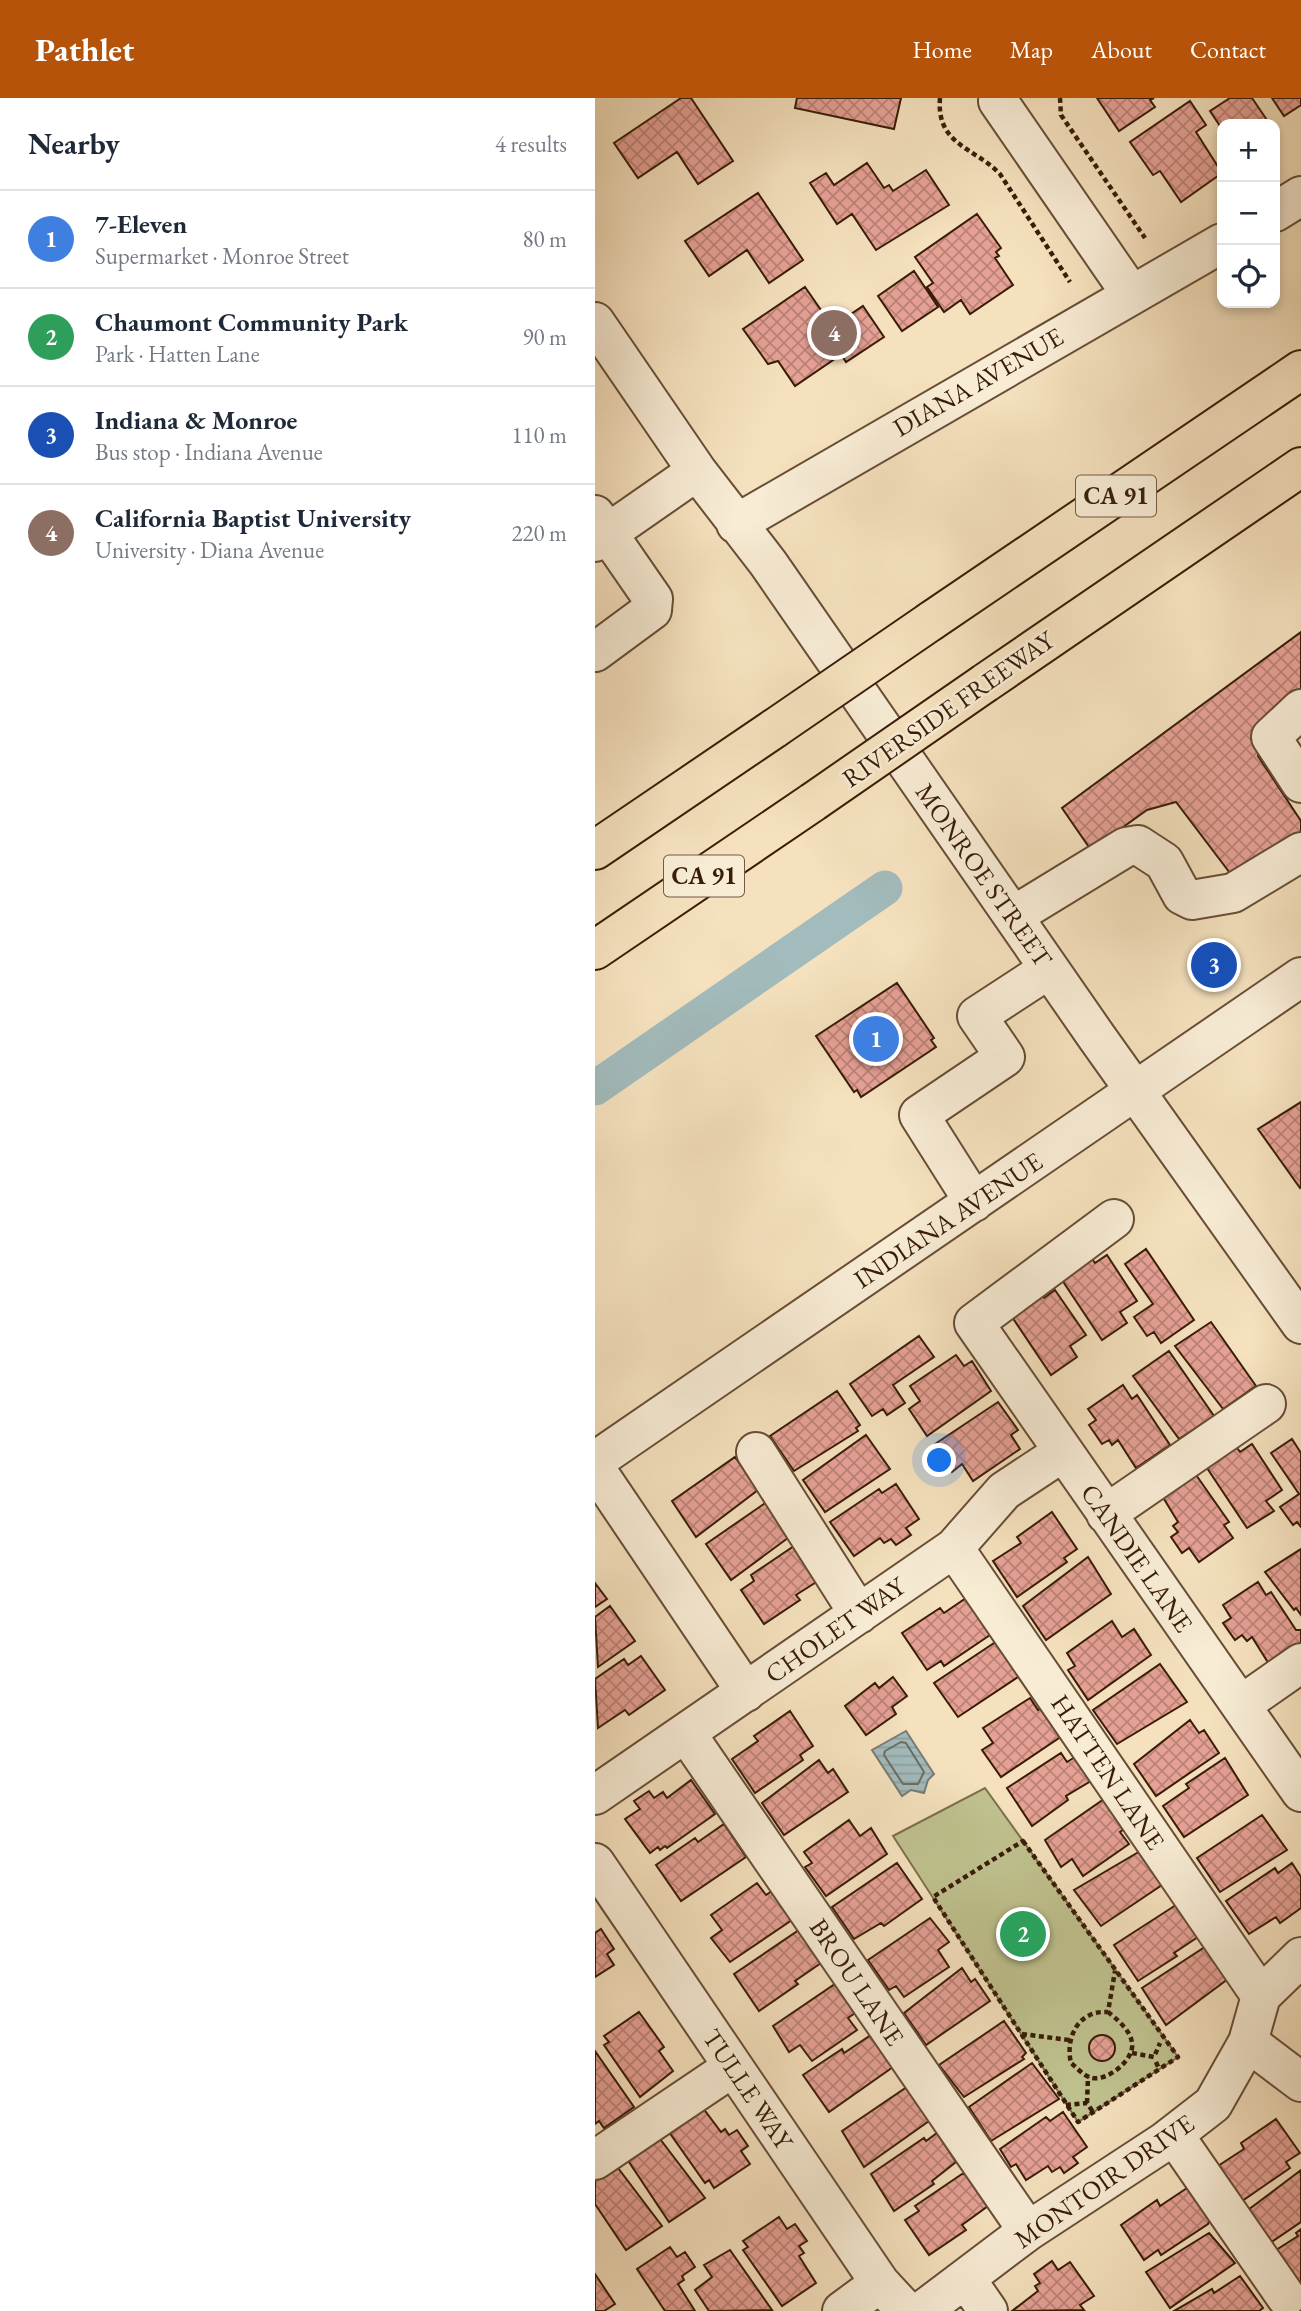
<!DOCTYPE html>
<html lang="en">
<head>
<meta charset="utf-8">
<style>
  body { margin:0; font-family:"EB Garamond",serif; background:#f2f2f3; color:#1f2937 }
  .controls { position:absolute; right:21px; top:21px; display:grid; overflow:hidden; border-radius:14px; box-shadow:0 4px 10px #0003 }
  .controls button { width:63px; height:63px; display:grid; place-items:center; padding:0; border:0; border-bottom:2px solid #e0e1e3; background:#fff; color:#1f2937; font:35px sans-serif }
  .you { position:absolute; left:345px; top:1363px; width:24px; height:24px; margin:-18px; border:5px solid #fff; border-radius:50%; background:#1a73e8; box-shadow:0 0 0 10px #1a73e833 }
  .badge { display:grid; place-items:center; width:46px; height:46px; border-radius:50%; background:#b45309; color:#fff; font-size:23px; font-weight:700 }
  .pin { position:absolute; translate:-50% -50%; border:4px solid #fff; box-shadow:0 2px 7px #0006 }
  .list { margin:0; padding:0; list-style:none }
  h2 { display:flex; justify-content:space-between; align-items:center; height:91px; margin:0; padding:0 28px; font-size:30px }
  h2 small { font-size:23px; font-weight:400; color:#747a83 }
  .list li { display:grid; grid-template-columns:46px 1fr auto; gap:21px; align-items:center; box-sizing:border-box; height:98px; padding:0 28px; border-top:2px solid #e0e1e3 }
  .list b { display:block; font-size:26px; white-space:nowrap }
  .list p { margin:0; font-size:23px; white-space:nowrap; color:#747a83 }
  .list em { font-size:23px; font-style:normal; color:#747a83 }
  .icon { flex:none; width:38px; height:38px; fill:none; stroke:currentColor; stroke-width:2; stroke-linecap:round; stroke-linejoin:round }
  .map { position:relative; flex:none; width:706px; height:2213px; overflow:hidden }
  header { display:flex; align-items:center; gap:42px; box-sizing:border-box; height:98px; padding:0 35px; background:#b45309; color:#fff }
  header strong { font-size:33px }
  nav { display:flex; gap:38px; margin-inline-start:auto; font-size:24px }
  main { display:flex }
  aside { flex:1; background:#fff }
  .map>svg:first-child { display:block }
</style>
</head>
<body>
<header>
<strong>Pathlet</strong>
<nav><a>Home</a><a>Map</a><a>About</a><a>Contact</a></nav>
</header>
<main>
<aside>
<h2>Nearby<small>4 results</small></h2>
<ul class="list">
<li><span class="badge" style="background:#3f7fe0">1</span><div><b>7-Eleven</b><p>Supermarket · Monroe Street</p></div><em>80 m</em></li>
<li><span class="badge" style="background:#2e9e5b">2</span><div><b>Chaumont Community Park</b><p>Park · Hatten Lane</p></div><em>90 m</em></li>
<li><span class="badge" style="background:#1a4fb4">3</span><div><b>Indiana &amp; Monroe</b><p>Bus stop · Indiana Avenue</p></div><em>110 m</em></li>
<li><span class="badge" style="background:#8d6e63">4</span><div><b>California Baptist University</b><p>University · Diana Avenue</p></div><em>220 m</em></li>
</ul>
</aside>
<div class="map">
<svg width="706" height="2213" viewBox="0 0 706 2213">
  <defs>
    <pattern id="water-rules" width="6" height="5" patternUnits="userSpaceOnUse" patternTransform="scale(1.75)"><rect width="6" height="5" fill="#a2bbbc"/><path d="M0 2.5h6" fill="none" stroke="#8ca0a0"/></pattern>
    <pattern id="building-cross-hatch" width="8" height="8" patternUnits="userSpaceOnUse" patternTransform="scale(1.75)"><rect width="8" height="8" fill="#e6a195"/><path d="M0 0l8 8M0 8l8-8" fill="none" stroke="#bb8278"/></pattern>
  </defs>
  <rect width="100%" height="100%" fill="#f5e1be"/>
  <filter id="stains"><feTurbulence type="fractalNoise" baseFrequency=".00286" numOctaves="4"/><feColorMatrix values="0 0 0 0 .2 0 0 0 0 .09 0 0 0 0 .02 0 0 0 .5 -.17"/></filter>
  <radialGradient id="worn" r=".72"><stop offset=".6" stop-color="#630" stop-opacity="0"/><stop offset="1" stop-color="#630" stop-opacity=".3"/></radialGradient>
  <!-- park -->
  <path fill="#bfc28f" stroke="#7c6f4b" stroke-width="2" d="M390,1690l193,269 -100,65 -185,-286z"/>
  <!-- water -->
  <path fill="url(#water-rules)" stroke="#787b74" stroke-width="2" d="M311,1633l28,43 -6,6 -4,13 -13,-3 -9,6 -30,-46z"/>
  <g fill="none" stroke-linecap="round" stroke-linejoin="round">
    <!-- shore -->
    <path stroke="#6d6c62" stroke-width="2" d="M306,1644l5,1 18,29 -6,12h-15l-19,-29 1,-4z"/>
    <!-- canal -->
    <path stroke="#a2bbbc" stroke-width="35" d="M0,990l290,-200"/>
  </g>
  <!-- building -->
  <path fill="url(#building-cross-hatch)" stroke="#381c07" stroke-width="2" d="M86,0h10l42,63 -35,23 -21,-32 -39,26 -24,-35z
    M202,0h104l-7,31 -99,-21z
    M502,0h57l-4,2 5,7 -36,24z
    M635,0h22l17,25 -47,1v5l-12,-18z
    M677,0h29v7l-17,11z
    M595,3l16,24 -10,7 26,41 -41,29 -21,-31 -7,4 -23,-33z
    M272,65l17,25 5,-3 4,6 33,-21 23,35 -73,45 -24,-36 -15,10 -27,-41 16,-10 8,12z
    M163,95l45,67 -34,23 -22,-33 -38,26 -24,-35z
    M382,116l24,34 -5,4 3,4 -4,2 18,27 -43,29 -9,-14 -17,12 -17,-25 6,-4 -18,-26z
    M319,173l24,36 -36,24 -24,-35z
    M210,189l18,26 -9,6 25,37 -44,30 -17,-25 -10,3 -25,-35z
    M268,208l21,31 -38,25 -20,-31z
    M706,534v58l-33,26 -10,40 43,65v25l-62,39 -63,-83 -29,8 -56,40 -29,-42z
    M302,885l37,55 -3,2 5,7 -75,50 -4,-7 -3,2 -38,-56z
    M706,1004v85l-1,1 -42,-59z
    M551,1151l48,71 -33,23 -7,-11 -7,4 -13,-19 19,-13 -28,-40z
    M512,1157l30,46 -17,11 7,11 -25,17 -42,-63 30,-21 5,7z
    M460,1192l31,45 -16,11 7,11 -26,18 -43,-64 30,-20 6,7z
    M616,1224l45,64 -33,23 -48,-63z
    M324,1238l15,21 -41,28 12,18 -18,12 -4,-6 -11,7 -22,-32z
    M574,1253l45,65 -35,23 -46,-63z
    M361,1257l8,11 8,-5 19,30 -64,45 -18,-27 11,-8 -10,-15z
    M528,1287l9,14 5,-4 33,50 -34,23 -18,-28 -6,5 -3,-5 -7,4 -13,-19 7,-5 -8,-11z
    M242,1293l23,34 -4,3 2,3 -64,40 -24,-35z
    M403,1304l20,28 -7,5 9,14 -47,32 -11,-17 -10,8 -17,-28z
    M271,1337l24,34 -65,43 -22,-32z
    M697,1341l9,14v74l-4,-5 -4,3 -13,-18 19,-13 -28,-41z
    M657,1346l30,46 -16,11 8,10 -27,17 -42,-63 30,-20 5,7z
    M140,1359l23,33 -62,47 -24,-36z
    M599,1374l35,50 -5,3 9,13 -34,24 -10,-14 -7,5 -11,-16 7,-5 -5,-6 5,-4 -17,-28z
    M301,1386l23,35 -13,9 5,7 -15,10 -5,-6 -7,4 -4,-5 -26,18 -24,-34 49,-33 3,4z
    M176,1401l21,36 -61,45 -25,-36z
    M457,1414l25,37 -13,9 3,4 -50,35 -24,-36 28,-18 -4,-6z
    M202,1446l21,37 -22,14 4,5 -36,24 -23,-34 13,-9 -3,-6z
    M706,1451v66l-5,-7 -2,2 -29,-38z
    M493,1459l23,37 -65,46 -23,-34z
    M663,1484l8,13 5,-3 25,38h5v14l-32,20 -17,-27 -5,4 -5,-6 -7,5 -12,-17 8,-5 -8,-13z
    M0,1485l12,16 -12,8z
    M377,1496l21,39 -49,33 -3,-5 -14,9 -25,-37 38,-25 4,5z
    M15,1508l25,35 -37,26 -3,-50z
    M517,1523l10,16 12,-8 17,26 -63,45 -20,-30 7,-4 -8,-13z
    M402,1543l27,32 -66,44 -24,-34z
    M46,1558l24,34 -36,25 -4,-5 -27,18 -3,-49 29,-20 4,6z
    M565,1566l27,38 -70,42 -24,-34z
    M298,1579l14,19 -15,11 4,7 -30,21 -21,-29 30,-23 4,5z
    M435,1600l8,12 7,-5 20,29 -64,43 -19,-27 11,-7 -10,-15z
    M195,1613l23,35 -13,9 3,5 -48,33 -23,-34 26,-18 -4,-5z
    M595,1622l9,13 5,-3 15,23 -63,43 -22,-32z
    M466,1655l6,9 8,-5 16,24 -25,15 2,4 -36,26 -25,-38z
    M630,1660l23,37 -64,42 -21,-31 26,-18 -3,-4z
    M224,1662l9,13 5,-4 15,23 -64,43 -22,-32z
    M96,1682l24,34 -48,34 -2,-2 -5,4 -2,-3 -8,6 -25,-34 15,-10 -6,-8 15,-10 5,7 9,-6 4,6z
    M512,1699l20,30 -7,5 9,12 -46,32 -11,-17 -11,8 -16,-27z
    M667,1717l25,35 -67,42 -23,-34z
    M254,1722l11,16 11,-8 16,26 -61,42 -21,-29 7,-4 -8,-11z
    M129,1726l22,33 -65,44 -25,-36 39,-27 3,4z
    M547,1752l23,33 -64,43 -27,-36z
    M302,1765l25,36 -38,27 -3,-3 -27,16 -22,-32z
    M697,1765l9,14v31l-21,15 -4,-6 -27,17 -23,-33 49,-33 3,5z
    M162,1785l9,12 6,-4 20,29 -62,42 -19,-24 11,-8 -11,-15z
    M584,1805l22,32 -27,18 3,3 -39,25 -24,-36z
    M335,1820l19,24 -11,8 11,17 -45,30 -8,-11 -7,4 -21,-30z
    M6,1831l13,20 -7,5 7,11 -19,12v-44z
    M204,1832l22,33 -26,18 3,3 -39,27 -25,-37z
    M613,1847l20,34 -62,46 -24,-37z
    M367,1870l9,14 4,-3 15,22 -64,44 -22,-32z
    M240,1886l20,29 -7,5 9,12 -45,31 -12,-16 -11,7 -16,-26z
    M44,1914l25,35 -5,4 14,20 -33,26 -36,-52 5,-3 -5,-6z
    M409,1923l22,32 -4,4 2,2 -60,38 -25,-32z
    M494 1950a13 13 0 1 1 26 0a13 13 0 1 1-26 0Z
    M276,1937l22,32 -64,45 -26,-37 39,-26 2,4z
    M0,1953l39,56 -30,21 -5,-7 -4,3z
    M437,1965l27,36 -68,42 -22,-34z
    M312,1989l22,34 -65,46 -22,-36z
    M108,2010l18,24 4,-3 4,6 8,-5 11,16 -7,5 9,13 -36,24 -5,-8 -4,3 -36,-51z
    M468,2014l24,35 -14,10 5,6 -14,10 -4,-6 -8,5 -4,-6 -22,14 -10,-16 -5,3 -11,-18 46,-32 4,4z
    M681,2021l24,34 -14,9 4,6 -48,33 -24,-35 26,-17 -3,-6z
    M342,2035l19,29 -24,19 2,3 -40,27 -23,-37 53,-36 2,3z
    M62,2037l48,63 -36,24 -44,-66z
    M20,2066l47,62 -36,24 -31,-46v-27z
    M706,2072v52l-31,21 -22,-33z
    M367,2076h3l23,32 -26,19 4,5 -37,25 -24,-35 14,-9 -4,-5z
    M592,2090l23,32 -2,4 -47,31 -3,-5 -14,10 -23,-35 36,-25 3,6z
    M184,2119l8,12 8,-5 12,17 -8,5 5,7 -5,3 17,27 -34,23 -39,-56 5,-3 -5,-6z
    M706,2131v52l-9,6 -22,-33 28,-18 -2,-3z
    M614,2135l26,30 -65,45 -24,-36z
    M75,2149l7,10 8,-5 10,15 -13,9 2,4 -6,4 17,27h-30l-28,-42z
    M135,2152l42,60 -63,1 -14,-21 17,-13 -8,-12z
    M457,2163l6,9 12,-8 24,34 -14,9 4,5 -72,1 26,-20 -3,-5 5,-3 -6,-9z
    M0,2176l20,30 -11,7h-9z
    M645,2178l23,32 -4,3h-85l38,-22 2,4z"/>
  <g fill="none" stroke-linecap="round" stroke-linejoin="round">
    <!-- minor casing -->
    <g stroke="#674d35" stroke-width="42">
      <path id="minor" d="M403,3l133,193
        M680,114l26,-16
        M0,224l102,149 71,92 328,473 205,288
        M0,417l58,84 -1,11 -57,42
        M141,426l486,-281
        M0,444l102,-71
        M706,611l-30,28 30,46
        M418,818l113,-69 12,-2 26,17 18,33 10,5 41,-7 68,-41
        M379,1104l-55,-87 86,-58 -28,-41 72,-47
        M519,1121l-140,104 327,469
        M161,1354l103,162
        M0,1363l706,-484
        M0,1370l151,224
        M511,1416l160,-110
        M359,1450l307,448
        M646,1607l60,-42
        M91,1635l342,498
        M0,1697l359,-247 50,-57 59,-39
        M0,1765l285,420 26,28
        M653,1944l53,40
        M579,2037l112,162
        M0,2062l138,-93
        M371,2181l22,32
        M247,2213l38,-28
        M327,2213l106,-80 136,-89 49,-38 35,-62 13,-46 40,-39"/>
    </g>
    <!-- highway casing -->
    <g stroke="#381c07" stroke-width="42">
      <path id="highway" d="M336,523l370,-251
        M390,585l316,-216
        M0,752l180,-122
        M0,852l218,-148"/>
    </g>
    <!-- path -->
    <path stroke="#381c07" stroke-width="4.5" stroke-dasharray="5 3.5" stroke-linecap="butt" d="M345,0c-4,47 34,49 60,76l70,108
      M465,0l1,17 84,123
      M428,1743l155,216 -100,65 -145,-225z
      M513,1914c9,7 23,19 24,31 3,17 -27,41 -43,34 -6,-2 -13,-10 -18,-14 -6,-25 7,-53 37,-51l7,-41
      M427,1936l47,6
      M537,1955l22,4 6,-14
      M561,1964l3,7
      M492,2005l1,-26
      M471,2007l21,-2 6,9"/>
    <!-- minor -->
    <use href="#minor" stroke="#f8ecd5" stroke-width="38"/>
    <!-- highway -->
    <use href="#highway" stroke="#f5e1be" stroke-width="38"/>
    <!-- highway-bridge casing -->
    <g stroke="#381c07" stroke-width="42" stroke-linecap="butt">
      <path id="highway-bridge" d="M180,630l156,-107
        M218,704l172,-119"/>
    </g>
    <!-- highway-bridge -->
    <use href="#highway-bridge" stroke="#f5e1be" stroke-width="38"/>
  </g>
  <g text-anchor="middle" stroke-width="5" stroke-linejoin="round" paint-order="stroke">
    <!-- shield labels -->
    <g fill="#f8ecd5" stroke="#725a45" stroke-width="2">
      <rect x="481" y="377.5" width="80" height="41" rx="5"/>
      <rect x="69" y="757.5" width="80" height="41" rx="5"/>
    </g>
    <g font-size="24" font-weight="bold" fill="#381c07">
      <text x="521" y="406">CA 91</text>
      <text x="109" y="786">CA 91</text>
    </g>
    <!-- street labels -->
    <g font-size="26" fill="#381c07" stroke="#f8ecd5">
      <text transform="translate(383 284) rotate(-30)" y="9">DIANA AVENUE</text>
      <text transform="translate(353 611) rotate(-35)" y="9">RIVERSIDE FREEWAY</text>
      <text transform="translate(389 777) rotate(55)" y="9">MONROE STREET</text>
      <text transform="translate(353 1122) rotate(-34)" y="9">INDIANA AVENUE</text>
      <text transform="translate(542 1460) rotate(55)" y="9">CANDIE LANE</text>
      <text transform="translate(240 1532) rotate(-35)" y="9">CHOLET WAY</text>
      <text transform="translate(513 1674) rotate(56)" y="9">HATTEN LANE</text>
      <text transform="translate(262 1884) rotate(56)" y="9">BROU LANE</text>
      <text transform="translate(153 1991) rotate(56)" y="9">TULLE WAY</text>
      <text transform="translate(509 2083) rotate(-35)" y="9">MONTOIR DRIVE</text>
    </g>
  </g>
  <rect width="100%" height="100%" filter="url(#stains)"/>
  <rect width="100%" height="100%" fill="url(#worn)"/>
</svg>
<div class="controls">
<button>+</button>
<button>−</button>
<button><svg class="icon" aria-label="locate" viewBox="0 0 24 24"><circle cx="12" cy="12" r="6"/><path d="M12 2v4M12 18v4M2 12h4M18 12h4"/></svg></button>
</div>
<div class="you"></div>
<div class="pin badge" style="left:281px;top:941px;background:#3f7fe0">1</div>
<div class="pin badge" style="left:428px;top:1836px;background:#2e9e5b">2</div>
<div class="pin badge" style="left:619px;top:867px;background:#1a4fb4">3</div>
<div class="pin badge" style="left:239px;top:235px;background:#8d6e63">4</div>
</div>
</main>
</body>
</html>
